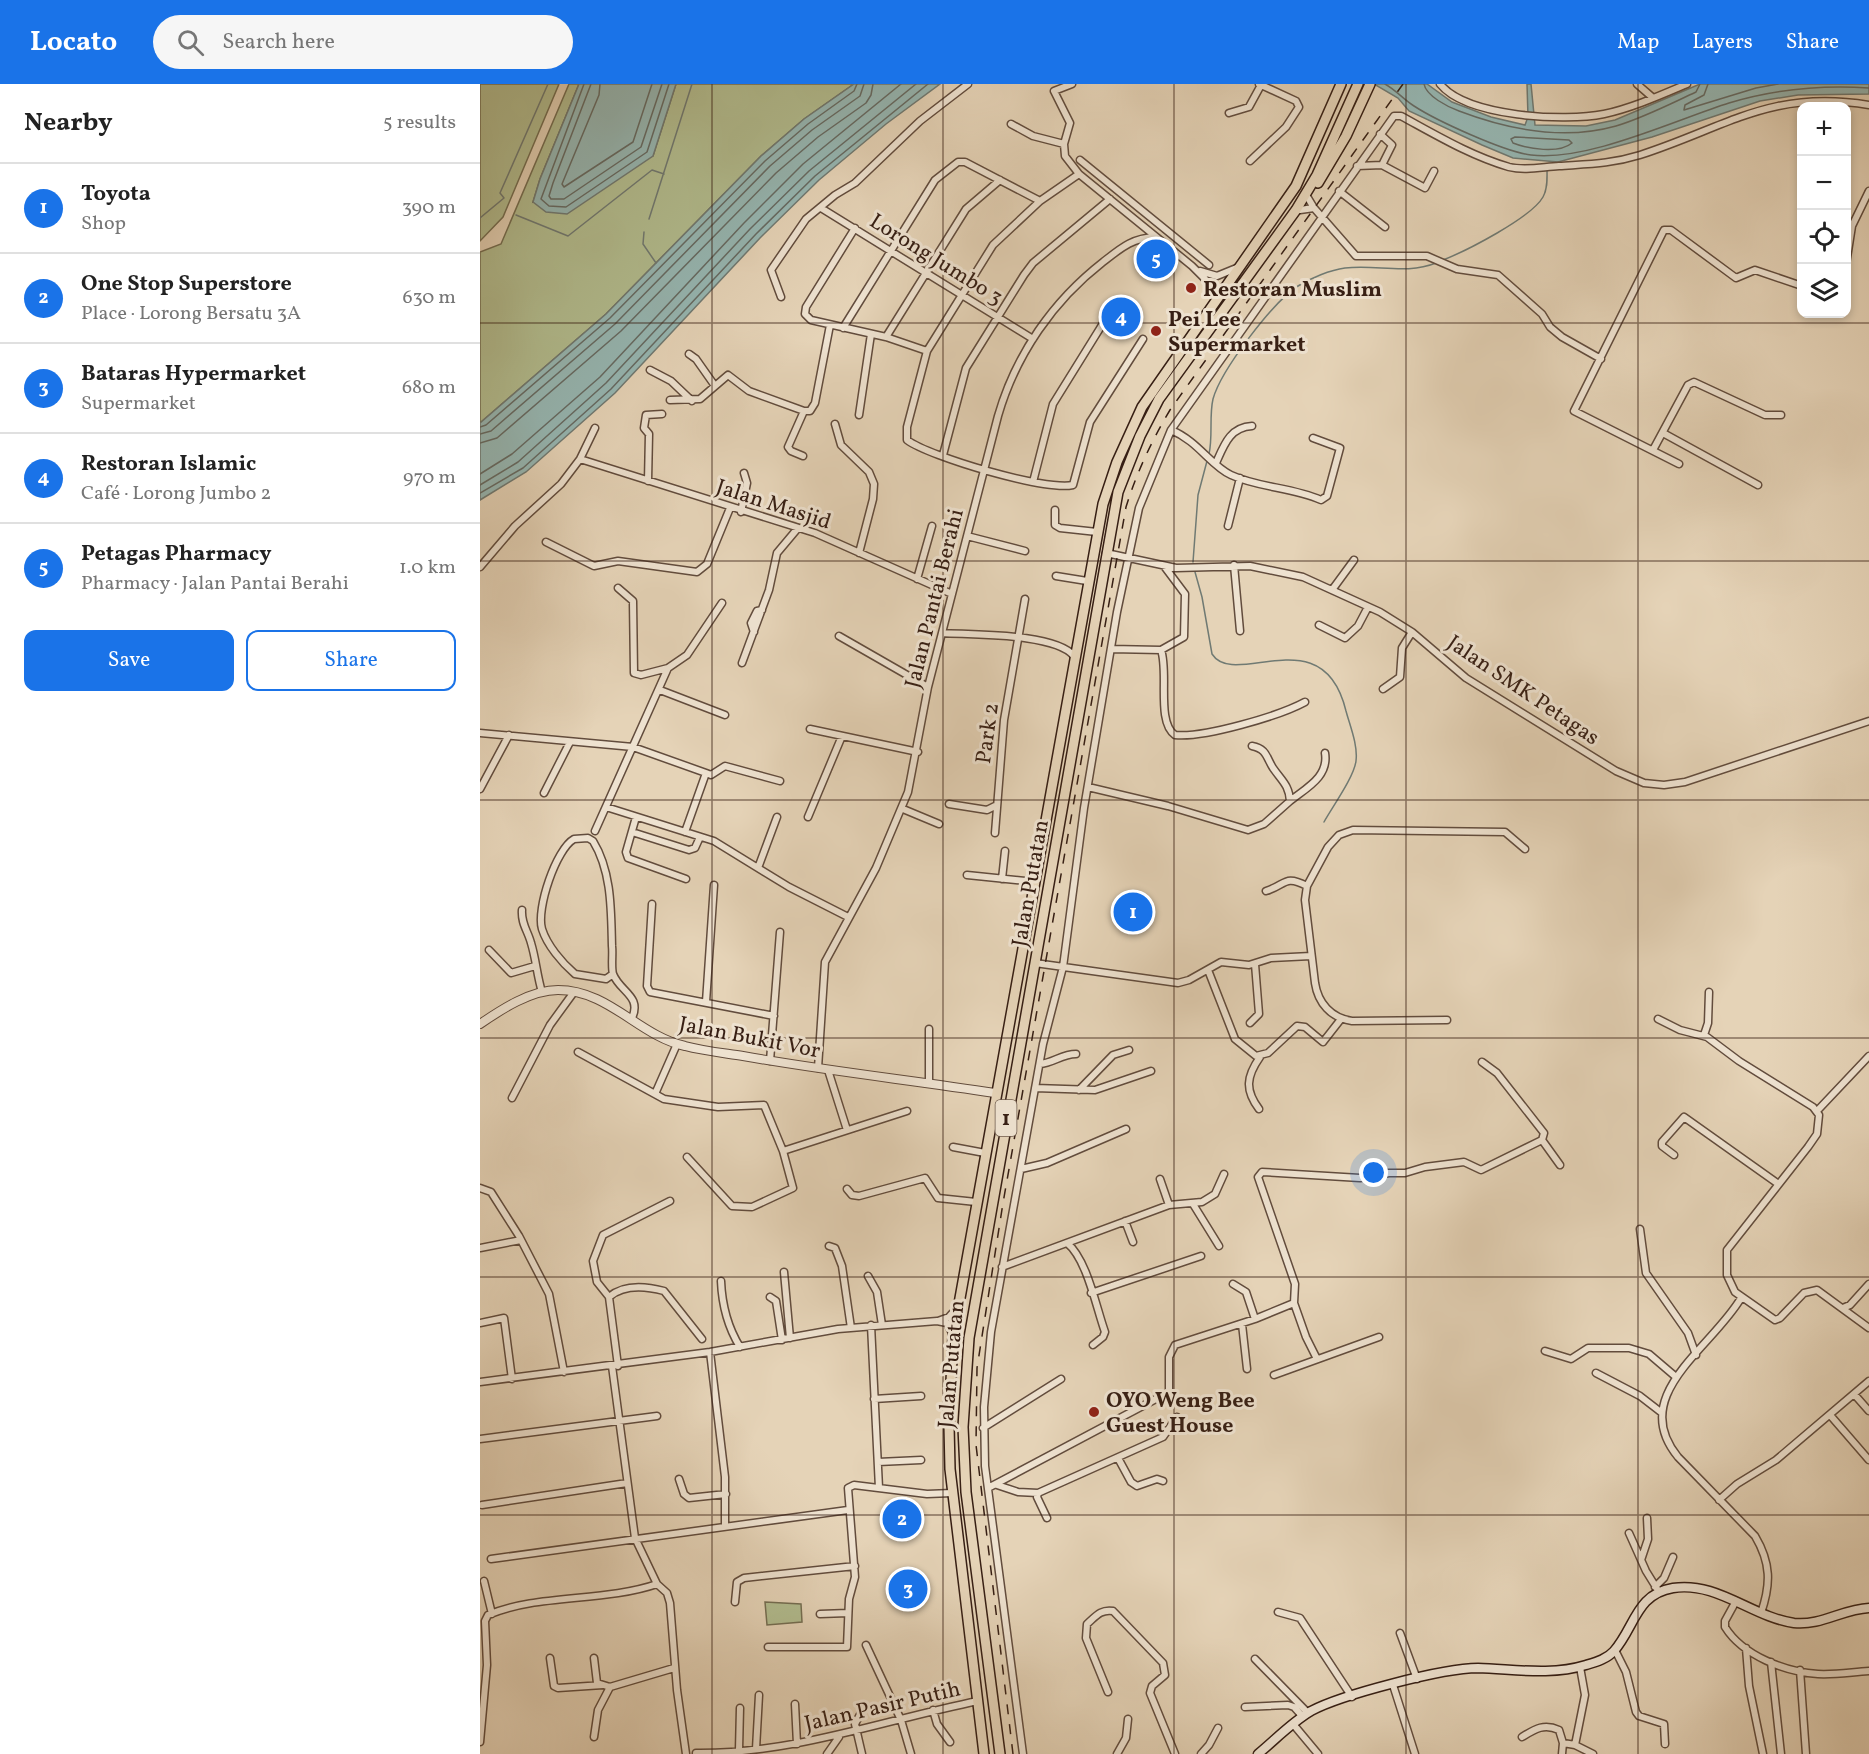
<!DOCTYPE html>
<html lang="en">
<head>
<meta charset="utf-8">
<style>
  body { margin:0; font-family:Vollkorn,serif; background:#f6f6f6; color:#222 }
  .controls { position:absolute; right:18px; top:18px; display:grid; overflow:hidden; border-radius:12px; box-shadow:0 3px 9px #0003 }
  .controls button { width:54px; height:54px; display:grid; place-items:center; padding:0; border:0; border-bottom:2px solid #e0e0e0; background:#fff; color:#222; font:30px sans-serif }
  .you { position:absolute; left:894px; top:1089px; width:21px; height:21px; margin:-15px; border:4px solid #fff; border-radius:50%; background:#1a73e8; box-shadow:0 0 0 9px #1a73e833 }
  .badge { display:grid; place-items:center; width:39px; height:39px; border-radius:50%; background:#1a73e8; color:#fff; font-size:20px; font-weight:700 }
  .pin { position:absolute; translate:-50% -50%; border:3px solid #fff; box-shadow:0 2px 6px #0006 }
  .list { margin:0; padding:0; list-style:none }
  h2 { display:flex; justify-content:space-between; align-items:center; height:78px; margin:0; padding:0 24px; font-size:26px }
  h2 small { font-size:20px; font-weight:400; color:#767676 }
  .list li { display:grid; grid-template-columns:39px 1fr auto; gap:18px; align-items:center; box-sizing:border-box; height:90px; padding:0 24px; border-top:2px solid #e0e0e0 }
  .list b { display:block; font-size:22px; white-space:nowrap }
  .list p { margin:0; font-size:20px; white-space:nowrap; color:#767676 }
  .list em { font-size:20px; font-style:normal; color:#767676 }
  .actions { display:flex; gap:12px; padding:18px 24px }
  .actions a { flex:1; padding:14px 0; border:2px solid #1a73e8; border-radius:12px; text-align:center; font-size:21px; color:#1a73e8 }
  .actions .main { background:#1a73e8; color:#fff }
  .icon { flex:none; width:33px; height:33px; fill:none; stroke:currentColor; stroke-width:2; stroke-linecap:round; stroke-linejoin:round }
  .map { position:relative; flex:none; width:1389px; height:1670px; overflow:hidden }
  header { display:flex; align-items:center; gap:36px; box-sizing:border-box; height:84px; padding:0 30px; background:#1a73e8; color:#fff }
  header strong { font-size:28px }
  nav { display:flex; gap:33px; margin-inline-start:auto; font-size:21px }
  .search { width:420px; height:54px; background:#f6f6f6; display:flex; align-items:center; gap:15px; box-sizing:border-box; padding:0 21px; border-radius:33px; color:#767676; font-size:22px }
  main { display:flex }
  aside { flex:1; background:#fff }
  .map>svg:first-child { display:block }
</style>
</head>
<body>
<header>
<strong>Locato</strong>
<div class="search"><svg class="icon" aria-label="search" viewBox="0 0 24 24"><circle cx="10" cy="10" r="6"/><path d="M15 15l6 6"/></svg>Search here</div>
<nav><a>Map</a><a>Layers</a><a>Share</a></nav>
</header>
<main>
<aside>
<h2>Nearby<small>5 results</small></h2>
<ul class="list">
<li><span class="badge">1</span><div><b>Toyota</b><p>Shop</p></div><em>390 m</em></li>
<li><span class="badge">2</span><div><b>One Stop Superstore</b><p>Place · Lorong Bersatu 3A</p></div><em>630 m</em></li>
<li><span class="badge">3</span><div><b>Bataras Hypermarket</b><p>Supermarket</p></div><em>680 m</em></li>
<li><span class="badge">4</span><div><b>Restoran Islamic</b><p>Café · Lorong Jumbo 2</p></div><em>970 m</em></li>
<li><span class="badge">5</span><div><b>Petagas Pharmacy</b><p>Pharmacy · Jalan Pantai Berahi</p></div><em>1.0 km</em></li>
</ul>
<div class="actions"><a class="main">Save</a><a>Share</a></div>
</aside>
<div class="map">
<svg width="1389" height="1670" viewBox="0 0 1389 1670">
  <rect width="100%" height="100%" fill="#e5d3b7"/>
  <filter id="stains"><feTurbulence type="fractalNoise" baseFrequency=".00333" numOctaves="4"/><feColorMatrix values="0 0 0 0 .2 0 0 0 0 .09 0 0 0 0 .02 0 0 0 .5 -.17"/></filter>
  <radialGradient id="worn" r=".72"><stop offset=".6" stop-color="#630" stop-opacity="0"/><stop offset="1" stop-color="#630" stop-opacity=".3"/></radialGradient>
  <!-- green -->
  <path fill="#b2bd90" stroke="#746e52" stroke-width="1.5" d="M0,0h79l-56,133 -23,24z
    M89,0h10l-39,95 -7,23 120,-46 23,-72h178l-50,35 -43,37 -155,158 -126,109v-171l21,-8z
    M285,1518l36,2 1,18 -35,3z"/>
  <!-- water -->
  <path fill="#96b7b3" stroke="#707a73" stroke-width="1.5" d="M99,0h97l-23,72 -86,58 -21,-2 -13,-10 7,-23z
    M374,0h86l-54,40 -67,56 -59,58 -145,155 -89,79 -46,28v-77l126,-109 155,-158 43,-37z
    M894,0h53l25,18 39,15 34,8 3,-8 -1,-33h4l4,41 51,1 29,-6 85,-36h169v10l-71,1 -38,6 -108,36 -94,25 -45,-4 -31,-13 -73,-34 -11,-13z"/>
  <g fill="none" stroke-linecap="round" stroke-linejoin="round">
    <!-- shore -->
    <path stroke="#666b64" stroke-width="1.5" d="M104,0l-43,115 8,7 17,1 81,-55 22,-68
      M111,0l-38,99 -4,13 2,3h13l77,-52 21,-63
      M120,0l-1,11 -37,89 2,3 69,-45 19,-58
      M905,0c11,6 18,15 29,22 23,15 91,46 117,49 56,7 144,-35 198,-52 46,-14 93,-18 140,-15
      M944,0c2,12 24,23 35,27 50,19 104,30 157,15 27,-8 54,-22 80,-34l4,-8
      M1228,0l-4,11 -19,10 -1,5 72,-22 22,-4
      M1035,53l54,3 3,3c-13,11 -44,6 -59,0l-2,-4z
      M0,343l6,-2 124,-107 155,-157 43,-37 46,-33 3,-7
      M0,350l11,-3 124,-107 155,-158 42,-36 48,-34 4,-12
      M0,359l17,-5 124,-107 155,-158 42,-36 48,-34 5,-8 2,-11
      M0,390l32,-20 88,-77 144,-154 59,-59 98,-80
      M0,401l38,-23 88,-79 144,-154 59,-58 107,-87
      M0,409l43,-25 88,-79 145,-155 59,-58 113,-92"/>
    <!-- stream -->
    <path stroke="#707a73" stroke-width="1.5" d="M36,131l52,21 84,-66 12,4
      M0,134l24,-20 -4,-5 48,-109
      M169,135l43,-135
      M164,148l-1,12 13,19
      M963,176c23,-9 88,-42 100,-63 5,-9 4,-19 4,-28
      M729,370c4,-18 0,-38 4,-55 8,-29 60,-97 85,-113 13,-8 32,-16 47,-18 31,-4 61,7 91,-5
      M713,478l5,-67 9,-34
      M715,488l7,25 10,57c23,36 111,-38 134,57 4,15 12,34 10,50 -2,16 -23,45 -32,61"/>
    <!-- minor casing -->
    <g stroke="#624c3d" stroke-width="9">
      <path id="minor" d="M592,0l-18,7 16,32 -6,21 1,12 14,18 113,92 28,28
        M960,0c27,33 125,38 164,30 28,-6 57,-19 83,-30
        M1157,0l15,13
        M749,29l20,-6 12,-22
        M531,40l22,12 31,8
        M900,50l12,11 -10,20
        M600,76l129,105
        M770,77l36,-34 13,-20 -3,-6 -37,-17
        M877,82l25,-1 43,23 9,-17
        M599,90l-39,27 -47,44 -66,106 -20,76v13c23,17 138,51 166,45l17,-63 53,-83
        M859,107l46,36
        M828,114l6,10 42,48h71l30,13 41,6 44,39 8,13 12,10 39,22
        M341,124l212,131
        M820,126l14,-2
        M375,144l-49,79 -1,7 6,6 75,17 41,14
        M1366,180l6,-38 17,-35
        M720,187l17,5 22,-9
        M301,213l-10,-27 35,-51 29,-24 20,-12 65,-62 48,-37
        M363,244l92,-148 23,-18h7l75,39
        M406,253l80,-128 34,-29
        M209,270l7,5 19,27
        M170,286l21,11 21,20
        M190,316l30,-1 28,-24 21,16 55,20h6l5,-8 15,-78
        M379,331l12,-81
        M355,340l6,21 28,27 5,12 -1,15 -14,54
        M691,346c27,11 40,36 60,45 28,13 61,12 90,25l6,-4 13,-48 -27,-10
        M1183,349l95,52
        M1173,366l35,-65 6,-3 71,33h16
        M463,371l23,-87 58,-93 9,-12 77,-64
        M323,372l-12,-5 -3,-4 16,-36
        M100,375l235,74 137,61
        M736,379c8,-18 14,-36 36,-37
        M1199,380l-105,-53 90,-181h7l65,48 19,-8 47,16
        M168,397l1,-47 -5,-6 2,-13 16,-1
        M553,398l20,-78 54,-87
        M575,426v15l5,3 37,4
        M261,428l6,-29 -3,-10
        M748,442l12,-48
        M487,452l58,15
        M66,458l48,24 24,-5 79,11 10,-8 23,-56
        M626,469l70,15 74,-2 53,11 77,35 32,20 54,46 150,93 28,12 20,2 21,-3 184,-61
        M754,481l6,66
        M0,483l35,-41 46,-42 19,-25 15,-31
        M576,492l31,5
        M437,495l15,-53
        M138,504l15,13 1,72 7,2 27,-7
        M852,506l22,-30
        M839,541l26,13 13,-12 10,-19
        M274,548l-3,-9 6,-12 5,-1
        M462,549c31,2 113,0 132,23
        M359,552l89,51
        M631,565l50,1 23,-13 1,-43 -21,-28
        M681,566c8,22 -5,72 14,85 29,3 104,-19 130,-33
        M262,579l27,-73 8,-37 21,-25
        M903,605l17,-12 2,-29 10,-16
        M180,606l65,25
        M330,645l108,23
        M0,649l153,14 73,26 -21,59
        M226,689l5,2 14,-9 55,15
        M608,703l80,19 80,24 16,-6 26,-23c-1,-16 -8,-20 -17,-33 -7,-11 -6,-19 -21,-22
        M0,705l29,-54
        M64,709l26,-51
        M810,717c16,-13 39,-24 35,-48
        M469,720l38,6 8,-4
        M126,723l108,34 75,46 59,30
        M423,725l36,15
        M156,733l-10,35 2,6 58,21
        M328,733l34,-81
        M115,747l73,-163 19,-13 35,-52
        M152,748l57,18 6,-2 5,-11
        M515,749l9,-113 21,-121
        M278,784l19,-51
        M487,791l68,7
        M522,795l3,-28
        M786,807c20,-6 18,-17 41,-5
        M172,820l-5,82 3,6 124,24
        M42,826c-1,14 6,21 9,33 5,16 6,33 11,49
        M9,866l22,23 24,-7
        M555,879l143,20 11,-3 32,-18 28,3 22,-7 40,-2
        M728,886l27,69 21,17 12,-3 29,-27 8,1 18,15 18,-23
        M133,890l-7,5 -31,-5c-13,-11 -28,-29 -33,-45 -6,-20 14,-80 32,-90l14,-1 5,3c19,31 18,70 19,105 1,8 -1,21 1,28 7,18 29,22 19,44
        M226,918l8,-117
        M1178,935l22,11 27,7 32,24 74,46 6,8 -2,19 -9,13 -81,103v25l8,17 40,28 5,-2 24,-25 13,-3 52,38
        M967,936l-95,1c-21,-3 -34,-18 -37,-38l-10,-83 2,-14 21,-39 11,-12 14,-5 152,2 20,17
        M770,939l9,-9 -4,-50
        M449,945v54
        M1224,951l4,-12 1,-31
        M98,968l86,47 54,8 46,-2 19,46
        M290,977l10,-129
        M560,980c13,-1 22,-10 36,-10
        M338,984l7,-106 51,-94 32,-76 20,-105 70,-271c18,-62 55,-115 105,-154 18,-14 29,-24 52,-25
        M348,986l19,60
        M555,1004l60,2 56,-19
        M599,1006l34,-35 16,-5
        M175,1010l22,-50
        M32,1014l38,-73 24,-33
        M779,1025c-14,-19 -13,-32 1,-52
        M1337,1027l52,-55
        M1062,1056l18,25
        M473,1063l32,6
        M1194,1071l-12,-9v-4l22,-25 93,66
        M207,1073l45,49 20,1 41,-19 -10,-37 124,-40
        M541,1085l26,-6 79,-34
        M680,1095l9,26
        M0,1104l11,4 28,44 30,58 15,78
        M367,1105l5,6 7,1 66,-18 13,20 38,4
        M713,1120l26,42
        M645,1137l8,21
        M1160,1145l6,44 42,60 8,22
        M587,1159c20,16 29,64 38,89l-2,5 -10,8
        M349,1162l6,2 7,18 9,62
        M0,1164l41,-8
        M522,1183l167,-62 33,-3 13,-8 9,-20
        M304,1188l6,66
        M388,1192l9,16 5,33
        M241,1197c1,24 6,45 19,66
        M753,1200l13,8 9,27
        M611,1209l110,-37
        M129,1213c15,-13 36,-11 55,-6l38,48
        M290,1213l6,4 6,39
        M1261,1214c-29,50 -114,97 -63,159l77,79c16,27 16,48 6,77
        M814,1219l12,34 11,22
        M1363,1224l7,-3 19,-21
        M458,1237l11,-4 7,-8
        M0,1239l24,-5 8,61
        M762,1240l5,45
        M391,1241l8,163
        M1065,1267l26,8 17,-11h41l20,6 27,23
        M230,1268l15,125v48
        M132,1282l23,172 22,46 10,9 3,10 7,87 9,64
        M138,1282l-9,-69 -12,-15 -4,-21 10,-26 67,-34
        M1116,1289l44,23 22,17
        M794,1291l105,-38
        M0,1298l230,-30 128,-23 99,-8 10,2 5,10
        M1374,1310l15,17
        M394,1315l47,-3
        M1350,1331l39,45
        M503,1344l78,-49
        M0,1355l177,-23
        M638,1374l13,24 6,4 20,-7 6,2
        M398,1378l43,-2
        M199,1395l5,15 5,4 37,-4
        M517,1401l21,7 20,1 125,-56 14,-20
        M508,1404l181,-96v-35l6,-12 80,-26 39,-16 1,-19 -37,-107 4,-5 98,6 29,-5h16l20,-6 39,-5 17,8 61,-30 2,-7 -47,-60 -15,-11
        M558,1409l-1,4 10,21
        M1239,1416l18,-16 39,-24 93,-79
        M2,1421l145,-22
        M1149,1449l17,38 13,21
        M11,1475l357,-49
        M1161,1476l7,-21 -1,-21
        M4,1497l8,33
        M1175,1503l9,-9 9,-21
        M1256,1517l-11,20v6c18,29 61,45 93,47 17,1 34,-2 51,-3
        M255,1518l2,-20 7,-4 111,-12
        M798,1528l22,6 52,79
        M340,1530l28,-1
        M920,1549l17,46
        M386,1561l35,75 10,34
        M288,1563h79l2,-48 6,-22 -7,-89 6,-3 73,9 25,-1
        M1266,1564l3,38 14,68
        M1135,1566l11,22 10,40 3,4 25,8 1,20
        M70,1574l4,28 4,2 45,-3
        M114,1574l3,25 13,4 64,-19
        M775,1575l53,54
        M1291,1578l10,92
        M1100,1583l5,28 -10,50 18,9
        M1320,1586l6,84
        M913,1601l22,69
        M628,1608l-22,-54 1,-14c9,-8 14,-15 26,-13l50,52 2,12 -13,11 -2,7 25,61
        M315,1620l2,40
        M765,1623l43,-2 6,2 9,10
        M453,1626l4,14 13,18
        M813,1640l25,30
        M114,1653l4,-27 12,-23
        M1042,1653c13,-8 22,-14 37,-7l4,13
        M0,1658l7,-77 -2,-44 3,-6c48,-21 117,-13 169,-31
        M276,1665l3,-54
        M259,1666l1,-42
        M216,1669c98,1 188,-33 282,-52
        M347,1670l12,-17
        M382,1670l-7,-30 9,-17
        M543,1670l-38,-288 -1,-59 7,-75 52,-288 20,-77 21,-159 33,-196 22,-104 32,-78 223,-314h7c35,19 70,40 108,51 16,4 33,0 50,-1 29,-2 52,-2 81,-11 87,-28 131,-66 229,-50
        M637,1670l9,-16 2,-19
        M721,1670l8,-9 9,-17
        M1082,1670l1,-11 12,2"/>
    </g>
    <!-- tertiary casing -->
    <g stroke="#624c3d" stroke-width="10">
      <path id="tertiary" d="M0,940c22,-15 51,-34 78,-34 51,0 81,46 127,56 19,5 39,7 58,10 84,15 168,24 252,37"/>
    </g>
    <!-- secondary casing -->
    <g stroke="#371f14" stroke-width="11">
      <path id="secondary" d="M778,1670c17,-14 34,-32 53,-43 30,-16 132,-43 167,-43 36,1 72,8 108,-3 10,-3 21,-6 28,-14 21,-24 22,-57 59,-63 44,-7 79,29 121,35 27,3 49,-14 75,-15"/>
    </g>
    <!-- trunk casing -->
    <g stroke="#371f14" stroke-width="12">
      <path id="trunk" d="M838,99l28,-47 24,-52
        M504,1670l-34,-285 -1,-43 4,-89 150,-833 14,-42 25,-55 154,-221 45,-102
        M520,1670l-34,-262 -3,-65 6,-89 149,-846 22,-56 19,-37 137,-189 21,-35 41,-91"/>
    </g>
    <!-- minor -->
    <use href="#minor" stroke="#eee2d0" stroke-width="6"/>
    <!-- tertiary -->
    <use href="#tertiary" stroke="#eee2d0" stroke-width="8"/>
    <!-- secondary -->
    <use href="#secondary" stroke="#eee2d0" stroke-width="8"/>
    <!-- trunk -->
    <use href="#trunk" stroke="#e5d3b7" stroke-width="9"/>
    <!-- rail -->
    <path stroke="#371f14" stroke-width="1.5" stroke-dasharray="10 10" stroke-linecap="butt" d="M533,1670l-37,-309 1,-77 26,-165 123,-696c11,-35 25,-65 44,-97l233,-326"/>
  </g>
  <!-- grid -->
  <path fill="none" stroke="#371f14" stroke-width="1.5" stroke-opacity="0.55" d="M232,0v1670M463,0v1670M694,0v1670M926,0v1670M1158,0v1670M0,239h1389M0,477h1389M0,716h1389M0,954h1389M0,1193h1389M0,1431h1389"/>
  <!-- markers -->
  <g fill="#8f2418" stroke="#eee2d0" stroke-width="2">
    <circle cx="711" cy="204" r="6"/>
    <circle cx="676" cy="247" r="6"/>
    <circle cx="614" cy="1328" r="6"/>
  </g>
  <g text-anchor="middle" stroke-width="6" stroke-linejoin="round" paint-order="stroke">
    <!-- shield labels -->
    <rect fill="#eee2d0" stroke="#6e5a4c" stroke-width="1.5" x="515.5" y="1016" width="21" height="36" rx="4.5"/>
    <g font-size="21" font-weight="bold" fill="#371f14">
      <text x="526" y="1041">1</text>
    </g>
    <!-- street labels -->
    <g font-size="22" fill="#371f14" stroke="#eee2d0">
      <text transform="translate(457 174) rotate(32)" y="8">Lorong Jumbo 3</text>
      <text transform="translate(294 419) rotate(18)" y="8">Jalan Masjid</text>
      <text transform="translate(453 514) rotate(-76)" y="8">Jalan Pantai Berahi</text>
      <text transform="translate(1044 605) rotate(34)" y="8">Jalan SMK Petagas</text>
      <text transform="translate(506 649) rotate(-82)" y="8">Park 2</text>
      <text transform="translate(549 799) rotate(-80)" y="8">Jalan Putatan</text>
      <text transform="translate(270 952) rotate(11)" y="8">Jalan Bukit Vor</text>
      <text transform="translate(470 1280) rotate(-85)" y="8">Jalan Putatan</text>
      <text transform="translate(402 1621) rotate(-13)" y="8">Jalan Pasir Putih</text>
    </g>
    <!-- poi labels -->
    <g font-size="22" font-weight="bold" fill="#371f14" stroke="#eee2d0" text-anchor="start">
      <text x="723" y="212">Restoran Muslim</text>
      <text x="688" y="242">Pei Lee<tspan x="688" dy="25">Supermarket</tspan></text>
      <text x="626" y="1323">OYO Weng Bee<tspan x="626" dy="25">Guest House</tspan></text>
    </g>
  </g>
  <rect width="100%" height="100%" filter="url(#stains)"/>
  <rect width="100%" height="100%" fill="url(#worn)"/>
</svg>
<div class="controls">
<button>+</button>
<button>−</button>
<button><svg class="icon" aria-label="locate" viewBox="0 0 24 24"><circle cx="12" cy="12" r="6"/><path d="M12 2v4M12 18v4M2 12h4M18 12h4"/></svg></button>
<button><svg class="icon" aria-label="layers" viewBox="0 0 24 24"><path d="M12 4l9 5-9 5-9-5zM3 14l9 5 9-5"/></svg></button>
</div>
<div class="you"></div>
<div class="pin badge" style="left:653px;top:828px">1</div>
<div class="pin badge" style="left:422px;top:1435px">2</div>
<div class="pin badge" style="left:428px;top:1505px">3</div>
<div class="pin badge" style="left:641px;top:233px">4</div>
<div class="pin badge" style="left:676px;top:175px">5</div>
</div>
</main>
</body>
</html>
